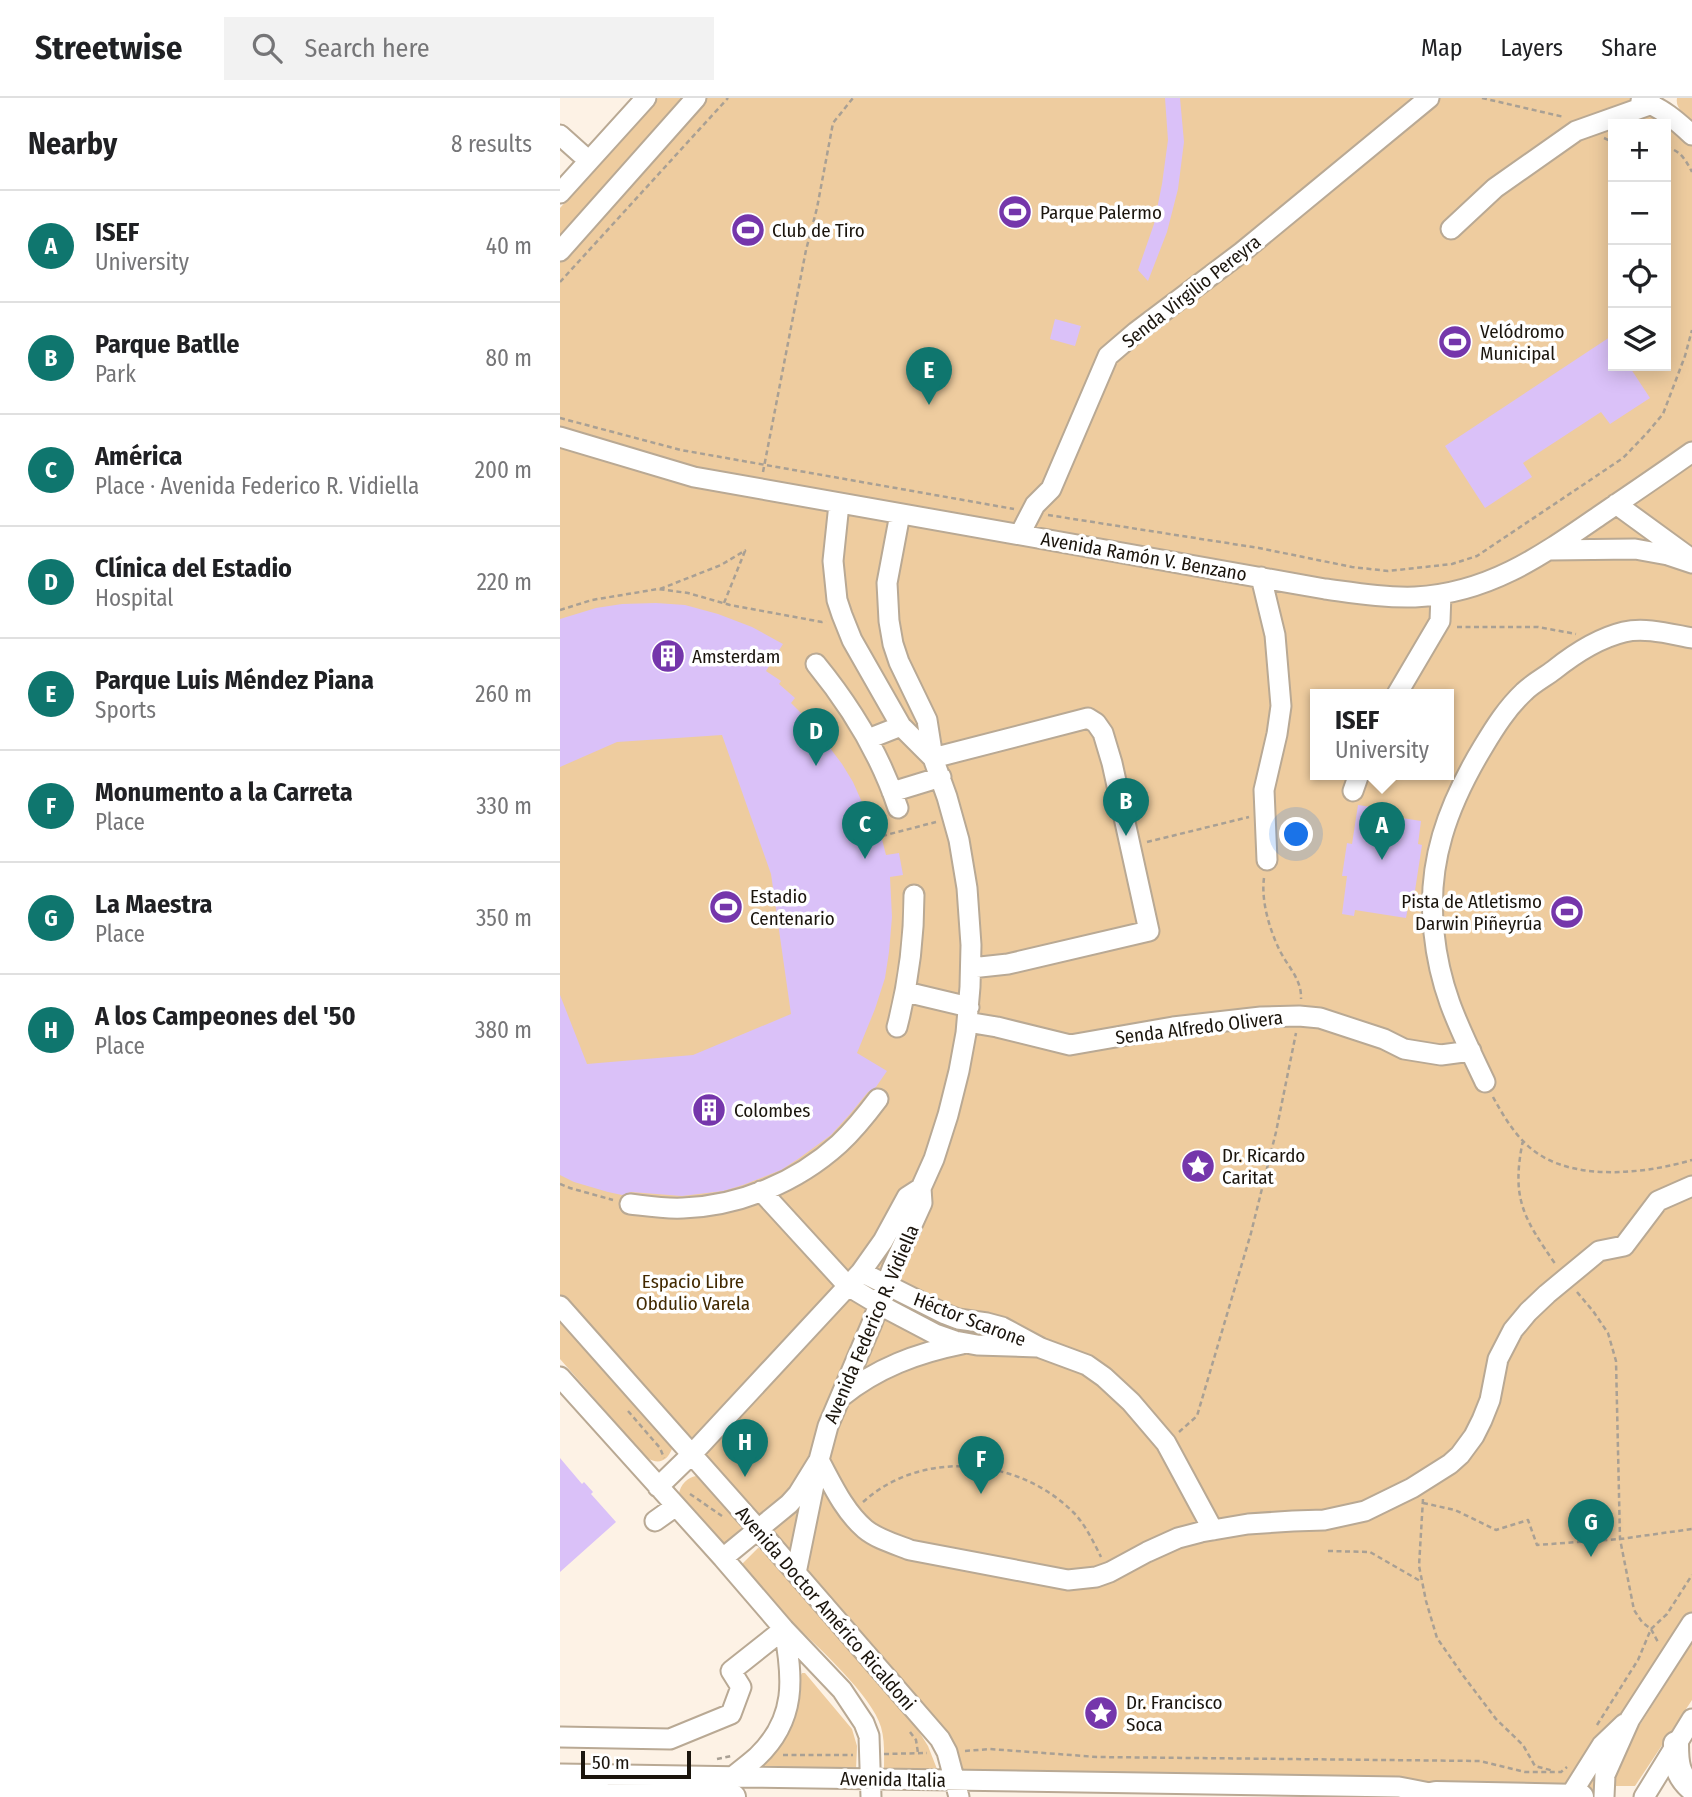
<!DOCTYPE html>
<html lang="en">
<head>
<meta charset="utf-8">
<style>
  body { margin:0; font-family:"Fira Sans Condensed",sans-serif; background:#f2f2f2; color:#202124 }
  .controls { position:absolute; right:21px; top:21px; display:grid; overflow:hidden; border-radius:0px; box-shadow:0 4px 18px #0003 }
  .controls button { width:63px; height:63px; display:grid; place-items:center; padding:0; border:0; border-bottom:2px solid #e0e0e0; background:#fff; color:#202124; font:35px sans-serif }
  .scale { position:absolute; left:21px; bottom:18px; width:110px; box-sizing:border-box; padding-left:7px; border:4px solid #1b150d; border-top:0; font-size:19px; line-height:24px; white-space:nowrap; color:#1b150d; -webkit-text-stroke:5px #fff; paint-order:stroke }
  .you { position:absolute; left:737px; top:737px; width:24px; height:24px; margin:-18px; border:5px solid #fff; border-radius:50%; background:#1a73e8; box-shadow:0 0 0 10px #1a73e833 }
  .badge { display:grid; place-items:center; width:46px; height:46px; border-radius:50%; background:#0f766e; color:#fff; font-size:23px; font-weight:700 }
  .pin { position:absolute; translate:-50% -58px; filter:drop-shadow(0 2px 4px #0008) }
  .pin::after { content:''; position:absolute; top:37px; width:24px; height:21px; background:inherit; clip-path:polygon(0 0,100% 0,50% 100%) }
  .popup { position:absolute; left:750px; top:591px; width:144px; height:91px; box-sizing:border-box; display:grid; place-content:center; border-radius:0px; background:#fff; filter:drop-shadow(0 2px 5px #0005); font-size:23px; white-space:nowrap; color:#757577 }
  .popup b { font-size:26px; color:#202124 }
  .popup::after { content:''; position:absolute; left:50%; top:100%; margin-left:-14px; border:14px solid transparent; border-top-color:#fff }
  .list { margin:0; padding:0; list-style:none }
  h2 { display:flex; justify-content:space-between; align-items:center; height:91px; margin:0; padding:0 28px; font-size:30px }
  h2 small { font-size:23px; font-weight:400; color:#757577 }
  .list li { display:grid; grid-template-columns:46px 1fr auto; gap:21px; align-items:center; box-sizing:border-box; height:112px; padding:0 28px; border-top:2px solid #e0e0e0 }
  .list b { display:block; font-size:26px; white-space:nowrap }
  .list p { margin:0; font-size:23px; white-space:nowrap; color:#757577 }
  .list em { font-size:23px; font-style:normal; color:#757577 }
  .icon { flex:none; width:38px; height:38px; fill:none; stroke:currentColor; stroke-width:2; stroke-linecap:round; stroke-linejoin:round }
  .map { position:relative; flex:none; width:1132px; height:1699px; overflow:hidden }
  header { display:flex; align-items:center; gap:42px; box-sizing:border-box; height:98px; padding:0 35px; background:#fff; border-bottom:2px solid #e0e0e0 }
  header strong { font-size:33px }
  nav { display:flex; gap:38px; margin-inline-start:auto; font-size:24px }
  .search { width:490px; height:63px; background:#f2f2f2; display:flex; align-items:center; gap:18px; box-sizing:border-box; padding:0 24px; border-radius:0px; color:#757577; font-size:26px }
  main { display:flex }
  aside { flex:1; background:#fff }
  .map>svg:first-child { display:block }
</style>
</head>
<body>
<header>
<strong>Streetwise</strong>
<div class="search"><svg class="icon" aria-label="search" viewBox="0 0 24 24"><circle cx="10" cy="10" r="6"/><path d="M15 15l6 6"/></svg>Search here</div>
<nav><a>Map</a><a>Layers</a><a>Share</a></nav>
</header>
<main>
<aside>
<h2>Nearby<small>8 results</small></h2>
<ul class="list">
<li><span class="badge">A</span><div><b>ISEF</b><p>University</p></div><em>40 m</em></li>
<li><span class="badge">B</span><div><b>Parque Batlle</b><p>Park</p></div><em>80 m</em></li>
<li><span class="badge">C</span><div><b>América</b><p>Place · Avenida Federico R. Vidiella</p></div><em>200 m</em></li>
<li><span class="badge">D</span><div><b>Clínica del Estadio</b><p>Hospital</p></div><em>220 m</em></li>
<li><span class="badge">E</span><div><b>Parque Luis Méndez Piana</b><p>Sports</p></div><em>260 m</em></li>
<li><span class="badge">F</span><div><b>Monumento a la Carreta</b><p>Place</p></div><em>330 m</em></li>
<li><span class="badge">G</span><div><b>La Maestra</b><p>Place</p></div><em>350 m</em></li>
<li><span class="badge">H</span><div><b>A los Campeones del '50</b><p>Place</p></div><em>380 m</em></li>
</ul>
</aside>
<div class="map">
<svg width="1132" height="1699" viewBox="0 0 1132 1699">
  <rect width="100%" height="100%" fill="#fdf2e5"/>
  <!-- green -->
  <path fill="#eecc9f" fill-rule="evenodd" d="M98,0h24l-122,140v-30z
    M136,0h934l22,6 40,31v1488l-62,96 -26,78 -648,-17 -9,-28 -387,-446v-1055zM1053,26h53v242h-53zM756,596h132v80h-132z
    M1117,0h15v23c-7,-7 -17,-12 -15,-23z
    M0,1221l108,122 4,8c-5,12 -13,16 -25,9l-87,-99z
    M136,1378l44,48 2,8 -15,12 -11,-5 -37,-45c1,-9 9,-17 17,-18z
    M198,1450l3,1 6,5 146,168 15,24 9,23 -1,3 -52,-1c0,-15 1,-30 -3,-44 -9,-31 -63,-80 -87,-103 -18,-18 -34,-38 -52,-56l1,-5z
    M1132,1545v57l-57,86h-19l-3,-4 7,-26z
    M242,1575h3l47,56 5,17 -1,24 -2,1 -100,-4z"/>
  <!-- building -->
  <path fill="#dac1f8" d="M605,0h15l4,44 -6,47 -11,43 -19,49 -10,-11 16,-46 8,-40 6,-44z
    M495,221l26,7 -6,20 -25,-7z
    M1053,237v31h16l21,32 -40,26 -9,-12 -78,51 9,14 -47,31 -40,-62z
    M96,505l29,2 33,9 34,13 31,17 -17,27 15,10 -2,3 16,14 -4,5 21,21 30,40 11,18 16,36 7,-2 10,39 13,-2 4,22 -13,2 2,40 -3,35 -4,26 -10,31 -18,44 30,18 -11,16 -8,5 -18,22 -19,21 -33,24 -17,11 -38,15 -20,6 -41,5 -51,-4 -9,3 -14,-3 -34,-10 -14,-7v-180l27,69 106,-9 98,-41 -20,-140 -49,-139 -105,7 -57,25v-148l36,-11 26,-4z
    M798,707l13,2 -1,6 51,8 -3,23 4,1 -8,52 -4,-1 -4,22 -51,-8 -1,6 -12,-2 5,-38h-5l5,-33 5,1z
    M0,1360l22,26 2,-2 9,10 -2,2 25,28 -56,50z"/>
  <g fill="none" stroke-linecap="round" stroke-linejoin="round">
    <!-- minor casing -->
    <g stroke="#b9a994" stroke-width="23">
      <path id="minor" d="M1081,3c20,6 36,20 51,34
        M0,37l29,26
        M0,95l86,-95
        M891,131l44,-41 81,-57 76,-27
        M0,153l136,-153
        M0,339l134,40 631,112c30,4 60,9 90,8 74,-4 126,-41 184,-81 31,-21 62,-42 93,-64
        M279,406l-6,57 4,39 5,15 10,25 49,86 32,32
        M1056,406l70,51
        M460,436l15,-29 16,-16 57,-133 28,-24 106,-80 187,-154
        M990,452l85,-1 33,6 24,8
        M701,479l14,58 6,71 -4,28 -13,56 3,70
        M256,566c36,44 64,90 82,144
        M837,596l43,-73 1,-27
        M308,641l33,-13
        M373,660l155,-40 8,5 7,10 9,30 37,168 -141,33 -37,4
        M793,693l6,-17
        M332,694l49,-15
        M346,894l63,15
        M407,924l30,5 73,18 103,-18 88,-10 38,-1 21,2 64,21 20,10 37,6 30,-4
        M337,929c12,-46 17,-86 17,-132
        M925,984c-25,-53 -45,-90 -51,-149 -8,-70 14,-128 49,-186 12,-20 24,-39 41,-55 9,-9 21,-15 30,-22 20,-16 45,-32 70,-38 21,-5 46,2 68,6
        M201,1093l87,95 30,18 57,30 20,7 22,4 60,2
        M70,1106c17,2 35,5 53,4 57,-2 114,-26 156,-64 15,-14 27,-29 39,-45
        M301,1174l84,42 13,5 29,4 15,4 39,21 46,17 17,12 27,25 35,41 47,87
        M0,1208l198,223 182,210 7,13 12,45
        M0,1279l163,181 61,71 58,61 22,33 5,13 2,61
        M281,1299c36,-29 76,-44 121,-53
        M259,1362c13,24 25,51 46,69 12,10 30,15 45,21l158,30 28,-3 14,-5 37,-20 31,-14 23,-6 47,-8 45,-3 31,-1 41,-9 47,-23 38,-24 10,-9 14,-19 8,-16 8,-20 8,-41 15,-29 15,-18 19,-18 52,-43 25,-5 34,-45 34,-15
        M98,1389l34,-33 169,-182 22,-31 24,-44 14,-9
        M95,1423l21,-15
        M163,1460l66,-54 9,-10 21,-34 9,-34 44,-103 20,-54 30,-66 -1,-15 13,-29 14,-44 11,-44 7,-38 4,-46 1,-42 -4,-57 -8,-48 -12,-43 -14,-39 -6,-38 -28,-58 -6,-18 -4,-23 -2,-38 13,-69
        M236,1475l20,-98
        M0,1639l110,2 61,-25 10,-27 -10,-16 53,-42c9,49 13,90 -27,128 -8,7 -17,14 -26,21
        M0,1676l839,13 36,7
        M1010,1698l32,-51 22,-21
        M1044,1699l1,-22 25,-56 62,-96
        M1084,1699l48,-78"/>
    </g>
    <!-- major casing -->
    <g stroke="#b9a994" stroke-width="28">
      <path id="major" d="M1116,1646c0,19 1,31 16,44
        M0,1695l47,3 126,1
        M861,1699l15,-3 145,3"/>
    </g>
    <!-- path -->
    <path stroke="#a9a094" stroke-width="2.5" stroke-dasharray="5 3.5" stroke-linecap="butt" d="M922,0l82,19
      M1044,40l9,4
      M1106,49c15,4 19,12 26,25
      M0,184l168,-184
      M0,320l121,32 333,59
      M203,374l43,-222 11,-42 16,-85 20,-25
      M488,417l211,33 93,19 36,4 64,-7 25,-8 146,-98 24,-25 16,-19 22,-58 7,-26
      M100,491l61,-24 25,-15
      M164,505l21,-52
      M0,512l32,-10 66,-11 30,4 42,12 92,17 4,-1
      M897,529h81l38,7
      M322,738l54,-14
      M587,744l102,-25
      M704,780c-3,22 5,50 15,71 8,17 23,30 22,50
      M933,999c12,22 26,45 47,58 41,26 108,18 152,5
      M963,1042c-12,59 0,77 33,125
      M0,1086l10,4 43,12
      M1017,1194l16,19 15,22 8,28 4,178 14,71 8,12 9,7 7,13
      M68,1313l32,37 4,10
      M619,1334l18,-16 54,-183 25,-101 20,-99
      M130,1396l32,22
      M863,1401l-4,67 7,35 11,37 25,36 34,45 27,26 12,21 19,5
      M303,1404c58,-53 155,-45 210,10 12,12 20,29 28,45
      M863,1405l32,7 41,20 32,-10 9,25 83,-6 72,-10
      M768,1453l42,1 52,30
      M1037,1627l41,-65 13,-31 16,-15 25,-39
      M350,1634l6,8 2,13
      M405,1653l25,-2 107,8 383,4 45,11h36l6,-5
      M324,1656l43,-1
      M223,1657h70
      M157,1661l14,-3"/>
    <!-- minor -->
    <use href="#minor" stroke="#fff" stroke-width="19"/>
    <!-- major -->
    <use href="#major" stroke="#fff" stroke-width="24"/>
  </g>
  <!-- icons -->
  <defs>
    <g id="stadium-disc" transform="scale(1.75)"><circle r="9.5" fill="#7536ab" stroke="#fff"/><path d="M0-5a6.5 5 0 1 0 0 10a6.5 5 0 1 0 0-10ZM-3.5-1.8h7v3.6h-7Z" fill="#fff"/></g>
    <g id="building-disc" transform="scale(1.75)"><circle r="9.5" fill="#7536ab" stroke="#fff"/><path d="M-4-6H4V6H1V3H-1V6H-4ZM-2.5-4.3h1.7v1.8h-1.7ZM.8-4.3h1.7v1.8H.8ZM-2.5-1h1.7V.8h-1.7ZM.8-1h1.7V.8H.8Z" fill="#fff"/></g>
    <g id="sight-disc" transform="scale(1.75)"><circle r="9.5" fill="#7536ab" stroke="#fff"/><path d="M0-6L1.8-2.2L6-1.7L2.9 1.2L3.7 5.4L0 3.3L-3.7 5.4L-2.9 1.2L-6-1.7L-1.8-2.2Z" fill="#fff"/></g>
  </defs>
  <g fill-rule="evenodd">
    <use href="#stadium-disc" x="455" y="114"/>
    <use href="#stadium-disc" x="188" y="132"/>
    <use href="#stadium-disc" x="895" y="244"/>
    <use href="#building-disc" x="108" y="558"/>
    <use href="#stadium-disc" x="166" y="809"/>
    <use href="#stadium-disc" x="1007" y="814"/>
    <use href="#building-disc" x="149" y="1012"/>
    <use href="#sight-disc" x="638" y="1068"/>
    <use href="#sight-disc" x="541" y="1615"/>
  </g>
  <g text-anchor="middle" stroke-width="7" stroke-linejoin="round" paint-order="stroke">
    <!-- poi labels -->
    <g font-size="19" fill="#1b150d" stroke="#fff" text-anchor="start">
      <text x="480" y="121">Parque Palermo</text>
      <text x="212" y="139">Club de Tiro</text>
      <text x="920" y="240">Velódromo<tspan x="920" dy="22">Municipal</tspan></text>
      <text x="132" y="565">Amsterdam</text>
      <text x="190" y="805">Estadio<tspan x="190" dy="22">Centenario</tspan></text>
      <text x="982" y="810" text-anchor="end">Pista de Atletismo<tspan x="982" dy="22">Darwin Piñeyrúa</tspan></text>
      <text x="174" y="1019">Colombes</text>
      <text x="662" y="1064">Dr. Ricardo<tspan x="662" dy="22">Caritat</tspan></text>
      <text x="566" y="1611">Dr. Francisco<tspan x="566" dy="22">Soca</tspan></text>
    </g>
    <!-- street labels -->
    <g font-size="19" fill="#1b150d" stroke="#fff">
      <text transform="translate(631 193) rotate(-38)" y="7">Senda Virgilio Pereyra</text>
      <text transform="translate(584 458) rotate(10)" y="7">Avenida Ramón V. Benzano</text>
      <text transform="translate(639 929) rotate(-7)" y="7">Senda Alfredo Olivera</text>
      <text transform="translate(410 1221) rotate(21)" y="7">Héctor Scarone</text>
      <text transform="translate(311 1226) rotate(-67)" y="7">Avenida Federico R. Vidiella</text>
      <text transform="translate(266 1510) rotate(49)" y="7">Avenida Doctor Américo Ricaldoni</text>
      <text transform="translate(333 1681) rotate(1)" y="7">Avenida Italia</text>
    </g>
    <!-- park labels -->
    <g font-size="19" fill="#422900" stroke="#fff">
      <text x="133" y="1190">Espacio Libre<tspan x="133" dy="22">Obdulio Varela</tspan></text>
    </g>
  </g>
</svg>
<div class="controls">
<button>+</button>
<button>−</button>
<button><svg class="icon" aria-label="locate" viewBox="0 0 24 24"><circle cx="12" cy="12" r="6"/><path d="M12 2v4M12 18v4M2 12h4M18 12h4"/></svg></button>
<button><svg class="icon" aria-label="layers" viewBox="0 0 24 24"><path d="M12 4l9 5-9 5-9-5zM3 14l9 5 9-5"/></svg></button>
</div>
<div class="scale">50 m</div>
<div class="you"></div>
<div class="pin badge" style="left:822px;top:762px">A</div>
<div class="popup"><b>ISEF</b>University</div>
<div class="pin badge" style="left:566px;top:738px">B</div>
<div class="pin badge" style="left:305px;top:761px">C</div>
<div class="pin badge" style="left:256px;top:668px">D</div>
<div class="pin badge" style="left:369px;top:307px">E</div>
<div class="pin badge" style="left:421px;top:1396px">F</div>
<div class="pin badge" style="left:1031px;top:1459px">G</div>
<div class="pin badge" style="left:185px;top:1379px">H</div>
</div>
</main>
</body>
</html>
